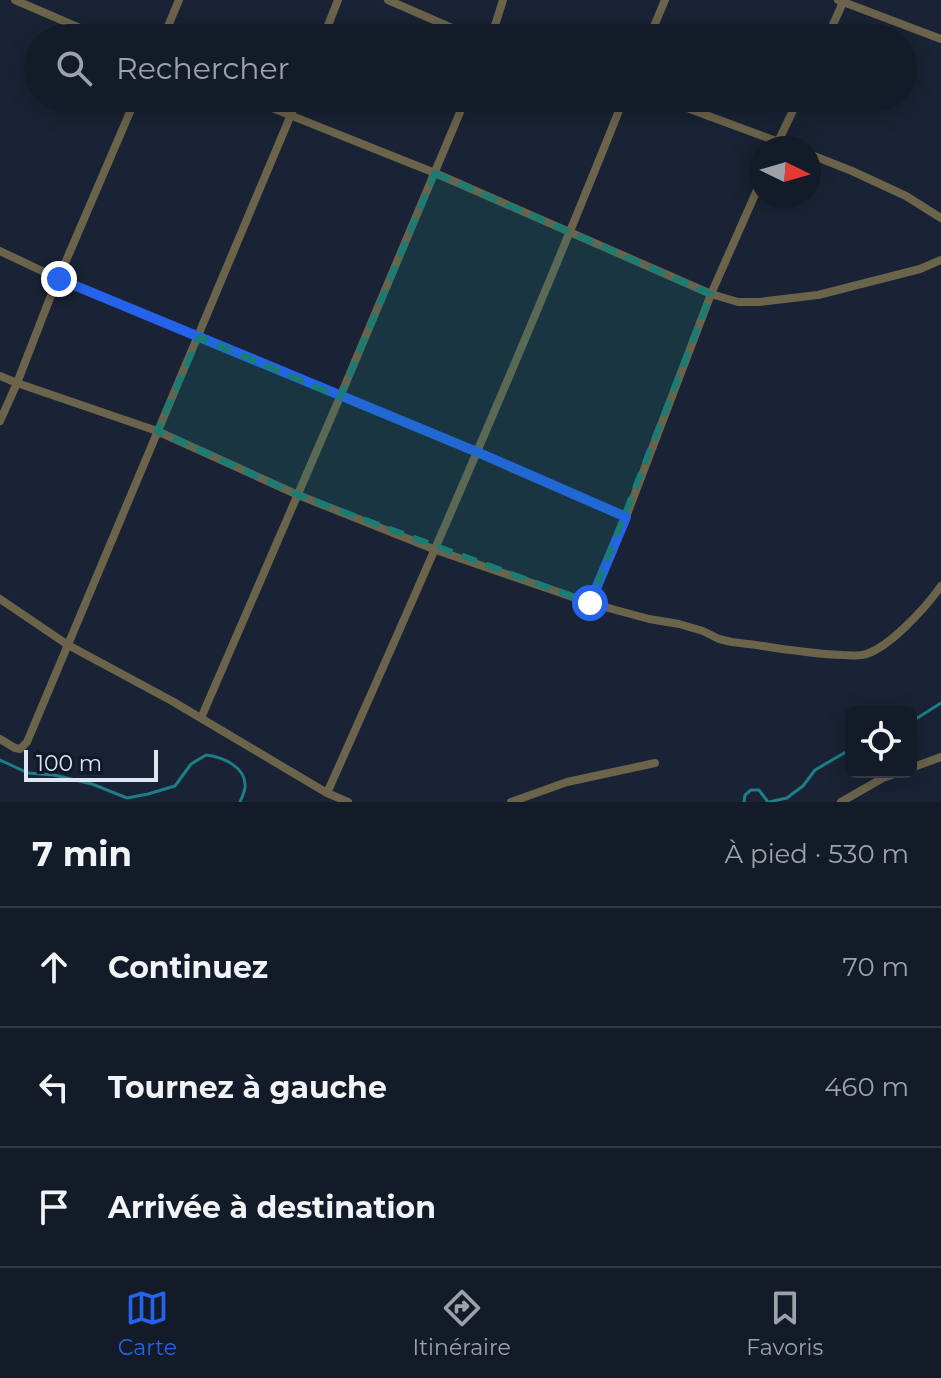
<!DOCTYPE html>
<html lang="fr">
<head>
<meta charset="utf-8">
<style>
  body { margin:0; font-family:Montserrat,sans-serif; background:#1c2330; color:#f1f3f6 }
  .controls { position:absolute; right:24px; bottom:24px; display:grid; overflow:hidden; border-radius:12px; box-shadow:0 4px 20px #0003 }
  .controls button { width:72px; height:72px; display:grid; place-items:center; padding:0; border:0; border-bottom:2px solid #323845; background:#131a28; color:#f1f3f6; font:40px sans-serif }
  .compass { position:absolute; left:749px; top:136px; width:72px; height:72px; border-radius:50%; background:#131a28; box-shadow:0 4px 20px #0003; rotate:95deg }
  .scale { position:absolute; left:24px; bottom:20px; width:134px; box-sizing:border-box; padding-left:8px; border:4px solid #dfe6f3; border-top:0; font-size:22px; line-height:28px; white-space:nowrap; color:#dfe6f3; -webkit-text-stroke:6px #10192b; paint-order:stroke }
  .stop { position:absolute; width:24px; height:24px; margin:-18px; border:6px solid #2563eb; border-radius:50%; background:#fff }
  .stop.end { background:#2563eb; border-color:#fff; box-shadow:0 2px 8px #0008 }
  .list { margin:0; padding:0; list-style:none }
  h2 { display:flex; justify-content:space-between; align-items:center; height:104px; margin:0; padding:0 32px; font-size:34px }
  h2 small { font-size:26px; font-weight:400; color:#9da1a8 }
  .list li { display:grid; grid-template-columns:52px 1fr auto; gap:24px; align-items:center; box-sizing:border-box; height:120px; padding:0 32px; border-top:2px solid #323845 }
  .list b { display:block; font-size:30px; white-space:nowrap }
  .list em { font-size:26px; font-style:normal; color:#9da1a8 }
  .icon { flex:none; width:44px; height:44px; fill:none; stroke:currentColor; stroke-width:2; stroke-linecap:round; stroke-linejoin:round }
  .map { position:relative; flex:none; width:941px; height:802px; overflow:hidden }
  .search { position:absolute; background:#131a28; box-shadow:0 4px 20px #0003; left:24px; right:24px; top:24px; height:88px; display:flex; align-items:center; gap:20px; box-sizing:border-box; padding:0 28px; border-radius:44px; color:#9da1a8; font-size:30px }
  .sheet { height:464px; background:#131a28 }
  nav { display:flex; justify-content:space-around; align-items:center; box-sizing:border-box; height:112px; border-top:2px solid #323845; background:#131a28; font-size:22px; color:#9da1a8 }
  nav a { display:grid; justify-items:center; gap:4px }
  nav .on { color:#2563eb }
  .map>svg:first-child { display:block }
</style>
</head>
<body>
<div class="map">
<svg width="941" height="802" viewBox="0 0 941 802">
  <rect width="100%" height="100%" fill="#192335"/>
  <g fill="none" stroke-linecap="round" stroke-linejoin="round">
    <!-- stream -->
    <path stroke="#1e7d86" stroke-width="3" d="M911,722l30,-19
      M0,760l28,13 26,2 38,9 35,14 21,-4 27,-8 16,-22 15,-9c17,2 41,12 39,33 -1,5 -3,9 -5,14
      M744,802l1,-7 6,-5h8l9,12
      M769,802l18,-4 5,-4 11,-8 12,-16 36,-21"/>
    <!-- minor -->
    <path stroke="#6b644b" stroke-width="8" d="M15,0l88,38
      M388,0l87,38
      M838,0l103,39
      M163,38l16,-38
      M323,38l15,-38
      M491,38l12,-38
      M649,38l16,-38
      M827,38l17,-38
      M136,98l-86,200 -33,85 140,48 141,64 138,55 154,53 36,-86 85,-223 50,-113
      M247,98l188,75 276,121 27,8h21l59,-7 102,-26 21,-9
      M660,98l135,50
      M775,148l24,-50
      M809,154l43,17 54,25 35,22
      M0,251l59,28 418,173 149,65
      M0,376l17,7 -17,38
      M0,599l68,46 104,56 155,92c103,-230 204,-461 297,-695
      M590,603l59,16 30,5 24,7 16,8 13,3c37,4 74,12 111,13 6,0 13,1 19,0 25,-4 65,-49 79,-69
      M201,718l139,-321 126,-299
      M0,739l15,9 5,1 7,-7 271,-644
      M911,768l30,-11
      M327,793l21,9
      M511,802l56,-20 88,-19
      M841,802l42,-24 17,-6"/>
  </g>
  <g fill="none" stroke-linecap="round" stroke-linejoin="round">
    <!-- route -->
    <path stroke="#2563eb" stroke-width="10" d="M59,279l418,173 149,65 -36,86"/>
  </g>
  <!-- marked area -->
  <path fill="#197c75" fill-opacity="0.2" stroke="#197c75" stroke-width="6" stroke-dasharray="16 10" stroke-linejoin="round" d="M435,173l276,121 -121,309 -292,-108 -141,-64 42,-94 141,60z"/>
</svg>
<div class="controls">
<button><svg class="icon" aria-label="locate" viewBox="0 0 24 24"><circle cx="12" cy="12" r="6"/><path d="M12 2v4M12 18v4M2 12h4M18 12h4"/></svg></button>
</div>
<svg class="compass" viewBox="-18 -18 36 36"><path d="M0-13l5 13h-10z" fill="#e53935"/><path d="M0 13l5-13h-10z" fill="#9da1a8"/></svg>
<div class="scale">100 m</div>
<div class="stop" style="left:590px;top:603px"></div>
<div class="stop end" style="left:59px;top:279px"></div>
<div class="search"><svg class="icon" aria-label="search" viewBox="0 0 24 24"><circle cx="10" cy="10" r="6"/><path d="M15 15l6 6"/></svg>Rechercher</div>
</div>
<section class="sheet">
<h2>7 min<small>À pied · 530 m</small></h2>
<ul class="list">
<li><svg class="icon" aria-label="ahead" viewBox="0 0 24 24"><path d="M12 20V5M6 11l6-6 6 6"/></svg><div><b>Continuez</b></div><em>70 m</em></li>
<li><svg class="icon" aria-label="left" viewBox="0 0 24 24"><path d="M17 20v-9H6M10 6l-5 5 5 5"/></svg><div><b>Tournez à gauche</b></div><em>460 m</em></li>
<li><svg class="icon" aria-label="arrive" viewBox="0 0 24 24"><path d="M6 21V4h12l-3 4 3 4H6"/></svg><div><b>Arrivée à destination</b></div></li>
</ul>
</section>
<nav>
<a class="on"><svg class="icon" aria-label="map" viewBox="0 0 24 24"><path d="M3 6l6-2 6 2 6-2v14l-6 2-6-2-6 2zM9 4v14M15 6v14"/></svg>Carte</a>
<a><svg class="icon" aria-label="directions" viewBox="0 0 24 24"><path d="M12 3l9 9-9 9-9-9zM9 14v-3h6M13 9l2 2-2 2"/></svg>Itinéraire</a>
<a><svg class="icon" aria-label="saved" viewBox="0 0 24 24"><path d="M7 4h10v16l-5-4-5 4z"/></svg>Favoris</a>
</nav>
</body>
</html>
